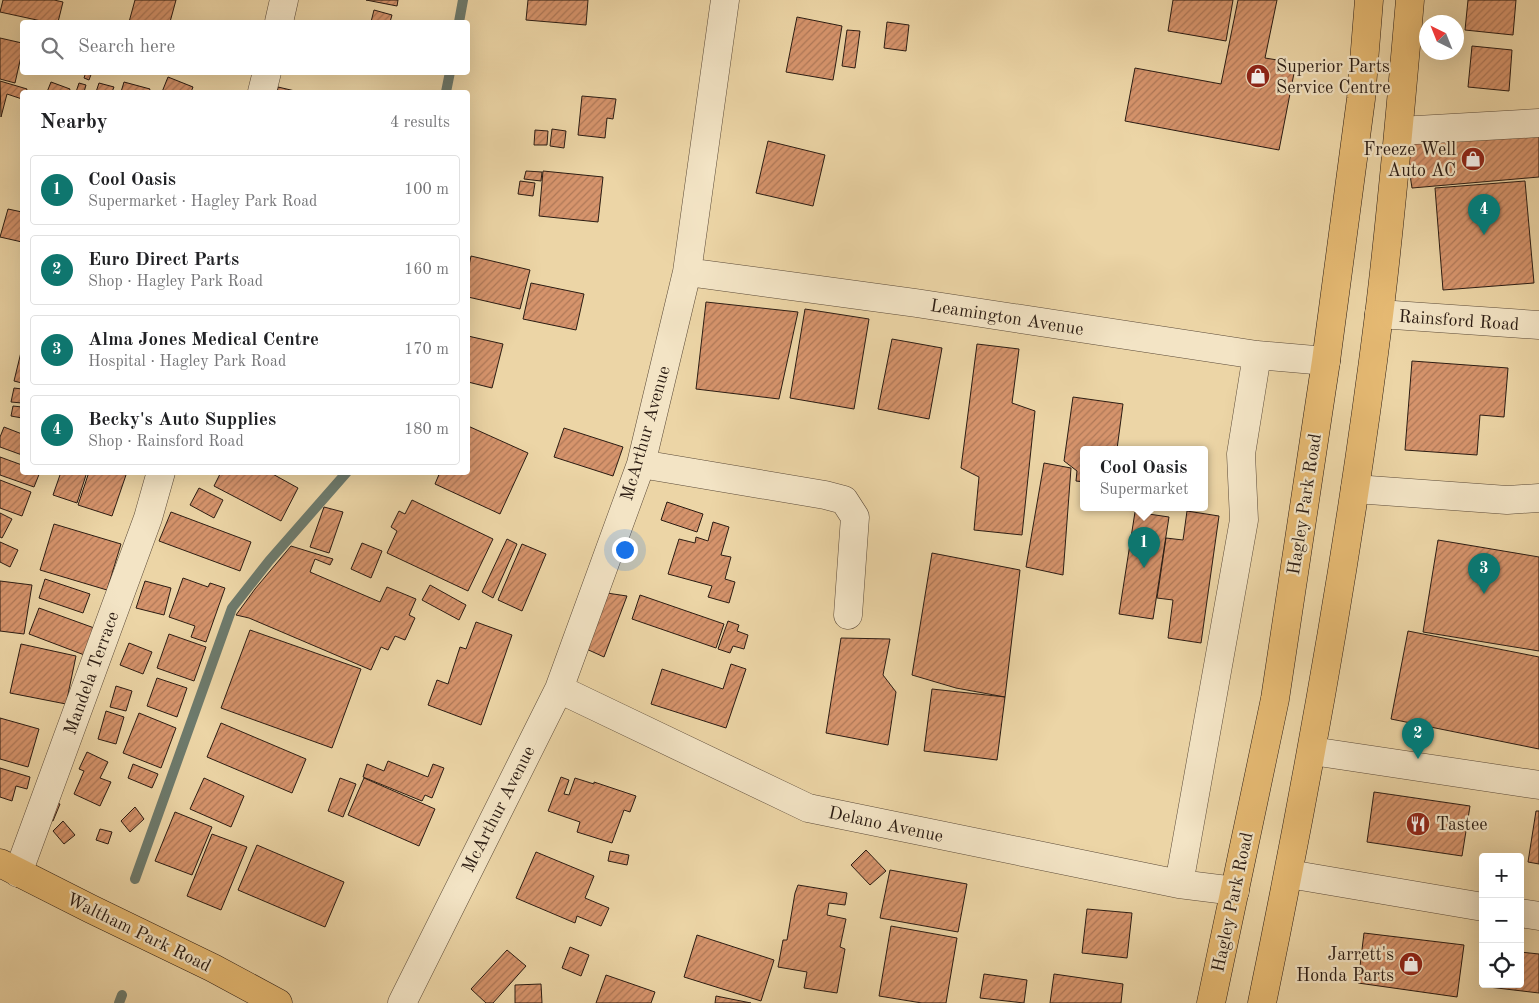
<!DOCTYPE html>
<html lang="en">
<head>
<meta charset="utf-8">
<style>
  body { margin:0; font-family:"Old Standard TT",serif; background:#f2f2f2; color:#202124 }
  .controls { position:absolute; right:15px; bottom:15px; display:grid; overflow:hidden; border-radius:5px; box-shadow:0 5px 20px #0002 }
  .controls button { width:45px; height:45px; display:grid; place-items:center; padding:0; border:0; border-bottom:1px solid #e0e0e0; background:#fff; color:#202124; font:25px sans-serif }
  .compass { position:absolute; left:1419px; top:15px; width:45px; height:45px; border-radius:50%; background:#fff; box-shadow:0 5px 20px #0002; rotate:317deg }
  .you { position:absolute; left:624px; top:549px; width:18px; height:18px; margin:-12px; border:4px solid #fff; border-radius:50%; background:#1a73e8; box-shadow:0 0 0 8px #1a73e833 }
  .badge { display:grid; place-items:center; width:32px; height:32px; border-radius:50%; background:#0f766e; color:#fff; font-size:16px; font-weight:700 }
  .pin { position:absolute; translate:-50% -41px; filter:drop-shadow(0 1px 2px #0008) }
  .pin::after { content:''; position:absolute; top:26px; width:18px; height:15px; background:inherit; clip-path:polygon(0 0,100% 0,50% 100%) }
  .popup { position:absolute; left:1080px; top:446px; width:128px; height:65px; box-sizing:border-box; display:grid; place-content:center; border-radius:5px; background:#fff; filter:drop-shadow(0 1px 4px #0005); font-size:16px; white-space:nowrap; color:#757577 }
  .popup b { font-size:19px; color:#202124 }
  .popup::after { content:''; position:absolute; left:50%; top:100%; margin-left:-10px; border:10px solid transparent; border-top-color:#fff }
  .list { margin:0; padding:0; list-style:none }
  h2 { display:flex; justify-content:space-between; align-items:center; height:65px; margin:0; padding:0 20px; font-size:21px }
  h2 small { font-size:16px; font-weight:400; color:#757577 }
  .list li { display:grid; grid-template-columns:32px 1fr auto; gap:15px; align-items:center; box-sizing:border-box; height:70px; margin:0 10px 10px; padding:0 10px; border:1px solid #e0e0e0; border-radius:5px }
  .list b { display:block; font-size:19px; white-space:nowrap }
  .list p { margin:0; font-size:16px; white-space:nowrap; color:#757577 }
  .list em { font-size:16px; font-style:normal; color:#757577 }
  .icon { flex:none; width:28px; height:28px; fill:none; stroke:currentColor; stroke-width:2; stroke-linecap:round; stroke-linejoin:round }
  .map { position:relative; flex:none; width:1539px; height:1003px; overflow:hidden }
  .search { position:absolute; background:#fff; box-shadow:0 5px 20px #0002; left:20px; top:20px; width:450px; height:55px; display:flex; align-items:center; gap:12px; box-sizing:border-box; padding:0 18px; border-radius:5px; color:#757577; font-size:19px }
  .panel { position:absolute; background:#fff; box-shadow:0 5px 20px #0002; left:20px; top:90px; width:450px; height:385px; border-radius:5px }
  .map>svg:first-child { display:block }
</style>
</head>
<body>
<div class="map">
<svg width="1539" height="1003" viewBox="0 0 1539 1003">
  <defs>
    <pattern id="building-hatch" width="6" height="6" patternUnits="userSpaceOnUse" patternTransform="scale(1.25)"><rect width="6" height="6" fill="#d6946c"/><path d="M-1 1l2-2M0 6l6-6M5 7l2-2" fill="none" stroke="#ae7858"/></pattern>
  </defs>
  <rect width="100%" height="100%" fill="#ecd5a6"/>
  <filter id="stains"><feTurbulence type="fractalNoise" baseFrequency=".004" numOctaves="4"/><feColorMatrix values="0 0 0 0 .2 0 0 0 0 .09 0 0 0 0 .02 0 0 0 .5 -.17"/></filter>
  <radialGradient id="worn" r=".72"><stop offset=".6" stop-color="#630" stop-opacity="0"/><stop offset="1" stop-color="#630" stop-opacity=".3"/></radialGradient>
  <g fill="none" stroke-linecap="round" stroke-linejoin="round">
    <!-- stream -->
    <path stroke="#6d7a6c" stroke-width="10" d="M459,22l4,-22
      M446,92l4,-20
      M135,879l97,-271 37,-47 78,-89
      M119,1003l3,-8"/>
  </g>
  <!-- building -->
  <path fill="url(#building-hatch)" stroke="#2b1c13" d="M3,0h51l9,2 -5,20h-12l-46,-10z
    M135,0h41l-6,22h-41z
    M366,0h32l-1,6z
    M528,0h60l-2,25 -60,-5z
    M1173,0h60l-7,41 -58,-10z
    M1238,0h39l-12,58 31,5 -17,87 -154,-29 10,-53 86,16z
    M1468,0h48l-3,35 -48,-5z
    M374,10l18,5 -2,7h-19z
    M797,17l45,9 -9,54 -47,-8z
    M887,22l22,3 -3,26 -22,-3z
    M847,30l13,1 -5,37 -13,-2z
    M0,38l22,5v9l-7,31 -15,-4z
    M1472,46l40,4 -3,41 -41,-4z
    M86,72h6l-3,8 -5,-2z
    M168,77l25,10 -2,5h-29z
    M0,81l27,8 -1,3h-4v7l-15,-5 -6,23z
    M51,82l19,7 -1,3h-22z
    M124,82l26,7 -1,3h-28z
    M79,83l7,2 -2,7h-8z
    M99,83l15,4 -2,5h-16z
    M278,87l17,4 -1,1h-17z
    M582,96l34,3 -3,20 -6,-1 -2,20 -27,-3z
    M1539,128v49l-127,11 -7,-46z
    M552,129l14,2 -2,17 -14,-2z
    M535,130l13,1 -1,14h-13z
    M768,141l57,14 -12,51 -57,-13z
    M526,171l16,1 -1,9 -17,-2z
    M543,171l60,6 -5,45 -59,-6z
    M520,181l15,2 -2,13 -15,-2z
    M1525,181l9,102 -91,7 -8,-102z
    M8,209l14,3v30l-22,-5z
    M471,256l59,14 -10,39 -52,-12v-26z
    M531,283l53,11 -8,36 -53,-11z
    M706,302l92,10 -19,87 -83,-10z
    M805,309l64,10 -15,90 -64,-11z
    M468,336l35,8 -11,44 -24,-6z
    M892,339l50,9 -13,71 -51,-10z
    M977,344l42,5 -7,54 23,8 -13,124 -48,-5 5,-53 -18,-9z
    M22,348v35l-8,-2z
    M1412,361l96,7 -4,49 -24,-2 -3,40 -72,-5z
    M14,388l8,1v14l-11,-1z
    M1073,397l50,7 -6,45h-33v33l-8,-1 1,-10 -13,-10z
    M13,406l9,1v11l-11,-2z
    M468,426l60,27 -28,61 -65,-30 5,-12h28z
    M4,427l18,7v21l-22,-8v-10z
    M564,428l59,19 -10,29 -59,-19z
    M0,457l22,8v7h18l-6,15 -34,-12z
    M1044,463l27,5 -8,107 -37,-8z
    M61,472h26l-10,31 -24,-8z
    M89,472h38l-15,44 -34,-11z
    M221,472h48l29,16 -17,33 -67,-35z
    M0,480l31,12 -9,24 -22,-8z
    M199,488l24,12 -9,18 -24,-13z
    M412,500l81,39 -25,52 -81,-38 10,-22 -6,-4 8,-16 6,3z
    M667,502l36,12 -6,18 -36,-12z
    M324,507l19,5 -14,41 -19,-6z
    M1187,511l32,5 -18,127 -33,-5 5,-38 -16,-2 9,-60 17,2z
    M171,512l80,30 -11,29 -81,-30z
    M1135,512l34,5 -16,102 -34,-5z
    M0,513l12,6 -10,19 -2,-1z
    M713,522l16,5 -8,28 10,2 -6,22 10,3 -6,21 -21,-6 4,-11 -44,-12 11,-35 16,4 1,-6 12,4z
    M54,524l67,20 -14,46 -67,-20z
    M507,539l10,5 -24,54 -11,-6z
    M1438,540l101,17v94l-116,-19z
    M0,542l18,8 -8,17 -10,-5z
    M362,543l20,8 -11,27 -20,-9z
    M522,544l24,10 -24,57 -24,-11z
    M291,546l42,13 -3,6 -15,-6 -5,13 70,30 7,-15 29,12 -7,16 6,3 -10,22 -10,-4 -7,14 -7,-3 -10,23 -122,-52 -13,-3 19,-26z
    M932,553l88,17 -15,127 -49,-9 -44,-13z
    M183,578l25,9 2,-4 15,5 -19,54 -15,-5 4,-11 -26,-9z
    M45,579l45,15 -7,19 -44,-15z
    M0,581l32,4 -8,49 -24,-3z
    M145,581l26,7 -7,27 -28,-7z
    M430,585l36,20 -7,15 -37,-20z
    M600,592l27,4 -23,61 -22,-10z
    M640,595l84,29 -8,24 -84,-29z
    M39,608l58,21 -10,27 -58,-22z
    M728,621l11,4 -2,6 11,4 -4,14 -11,-3 -3,7 -12,-4z
    M476,622l36,13 -31,90 -53,-20 9,-25 11,4 12,-37 6,2z
    M250,630l111,39 -29,79 -111,-40z
    M1408,631l131,26v92l-148,-30z
    M169,634l37,13 -12,34 -37,-13z
    M841,638l49,1 -7,36 13,17 -8,53 -62,-12z
    M129,643l23,9 -9,22 -23,-9z
    M21,644l55,12 -10,48 -56,-11z
    M731,664l15,5 -20,59 -75,-24 11,-35 61,20z
    M157,678l30,10 -10,29 -30,-11z
    M116,686l16,5 -6,20 -16,-4z
    M932,689l73,8 -8,63 -73,-9z
    M106,711l18,6 -8,27 -18,-5z
    M139,713l37,15 -15,40 -38,-15z
    M0,718l39,11 -11,38 -28,-8z
    M221,723l85,36 -14,34 -85,-36z
    M87,752l21,10 -8,16 11,4 -11,24 -26,-12 10,-23 -5,-2z
    M388,761l40,16 5,-13 11,4 -12,30 -7,-3 -3,6 -59,-24 4,-13 17,7z
    M133,764l25,10 -6,14 -24,-10z
    M0,768l30,9 -3,12 -11,-3 -4,15 -12,-4z
    M561,777l8,3 -5,14 5,1 6,-17 19,6v-2l42,14 -6,16 -6,-2 -12,33 -35,-11 3,-10 -32,-11z
    M204,778l40,18 -13,31 -41,-18z
    M340,778l16,6 -13,33 -15,-6z
    M364,778l71,31 -16,37 -71,-31z
    M1374,792l96,14 -8,50 -95,-14z
    M51,801l9,3 -7,17 -8,-3z
    M135,807l9,12 -14,13 -9,-11z
    M1536,811h3v53l-11,-2z
    M175,812l37,15 -20,48 -37,-14z
    M63,821l12,14 -11,9 -11,-13z
    M100,829l12,3 -4,12 -12,-4z
    M212,834l35,13 -26,63 -34,-14z
    M257,845l87,37 -19,45 -87,-37z
    M866,850l20,21 -16,14 -19,-20z
    M610,851l19,4 -2,10 -19,-4z
    M536,852l58,24 -9,22 24,10 -8,18 -24,-10 -2,7 -59,-25z
    M890,870l77,14 -9,48 -78,-14z
    M798,885l49,8 -2,12 -16,-2 -2,12 19,4 -6,28 5,2 -8,44 -33,-5 3,-16 -29,-5 5,-27h4l8,-47z
    M1087,909l45,4 -5,45 -45,-5z
    M891,926l66,12 -11,65h-24l-43,-7z
    M1364,933l100,12 -7,52 -99,-14z
    M697,935l77,25 -13,41 -77,-24z
    M570,947l19,8 -8,21 -19,-8z
    M507,950l19,16 -33,37h-7l-15,-14z
    M1520,952l19,2v39l-59,-7 3,-27v25h37z
    M984,974l43,6 -3,23 -44,-5z
    M1054,974l69,10 -2,19h-71z
    M606,975l49,17 -4,11h-55z
    M541,984l1,19h-27v-18z
    M716,996l35,7h-36z"/>
  <g fill="none" stroke-linecap="round" stroke-linejoin="round">
    <!-- minor casing -->
    <g stroke="#5b4a38" stroke-width="29">
      <path id="minor" d="M279,22l5,-22
        M262,92l5,-20
        M1399,131l140,-8
        M687,272l229,31 341,52 69,6
        M1379,314l160,11
        M641,464l184,31 19,5 11,17 -7,98
        M1355,489l152,11 32,-2
        M559,689l249,119 371,76 56,7
        M1312,751l227,34
        M18,873l130,-355 13,-46
        M1289,874l194,33
        M1179,884l65,-364 -3,-66 16,-99
        M1520,913l19,3
        M402,1003l157,-314 82,-225 46,-192 38,-272"/>
    </g>
    <!-- major casing -->
    <g stroke="#2b1c13" stroke-width="29">
      <path id="major" d="M0,863l91,46 122,59 65,35
        M1211,1003l64,-304 51,-338 35,-262 8,-99
        M1262,1003c47,-228 88,-457 117,-688 13,-105 22,-210 31,-315"/>
    </g>
    <!-- minor -->
    <use href="#minor" stroke="#f3e4c5" stroke-width="28"/>
    <!-- major -->
    <use href="#major" stroke="#e6ba73" stroke-width="28"/>
  </g>
  <!-- icons -->
  <defs>
    <g id="shop-disc" transform="scale(1.25)"><circle r="9.5" fill="#8f2418" stroke="#f3e4c5"/><path d="M-5-2.5h2.3a2.7 3.5 0 0 1 5.4 0H5L5.5 6h-11ZM-1.5-2.5h3a1.5 2.3 0 0 0-3 0Z" fill="#fff"/></g>
    <g id="restaurant-disc" transform="scale(1.25)"><circle r="9.5" fill="#8f2418" stroke="#f3e4c5"/><path d="M-5-6h1v4h1v-4h1v4h1v-4h1v5L-1.5 .5V6h-2V.5L-5-1ZM5-6V6H3V1.5H1.5Q1.5-4 5-6Z" fill="#fff"/></g>
  </defs>
  <g fill-rule="evenodd">
    <use href="#shop-disc" x="1258" y="76"/>
    <use href="#shop-disc" x="1473" y="159"/>
    <use href="#restaurant-disc" x="1418" y="824"/>
    <use href="#shop-disc" x="1411" y="964"/>
  </g>
  <g text-anchor="middle" stroke-width="4.5" stroke-linejoin="round" paint-order="stroke">
    <!-- poi labels -->
    <g font-size="18" fill="#2b1c13" stroke="#f3e4c5" text-anchor="start">
      <text x="1276" y="72">Superior Parts<tspan x="1276" dy="21">Service Centre</tspan></text>
      <text x="1456" y="155" text-anchor="end">Freeze Well<tspan x="1456" dy="21">Auto AC</tspan></text>
      <text x="1436" y="830">Tastee</text>
      <text x="1394" y="960" text-anchor="end">Jarrett's<tspan x="1394" dy="21">Honda Parts</tspan></text>
    </g>
    <!-- street labels -->
    <g font-size="18" fill="#2b1c13" stroke="#f3e4c5">
      <text transform="translate(1007 317) rotate(9)" y="6">Leamington Avenue</text>
      <text transform="translate(1459 320) rotate(4)" y="6">Rainsford Road</text>
      <text transform="translate(645 433) rotate(-74)" y="6">McArthur Avenue</text>
      <text transform="translate(1304 504) rotate(-81)" y="6">Hagley Park Road</text>
      <text transform="translate(91 673) rotate(-70)" y="6">Mandela Terrace</text>
      <text transform="translate(498 809) rotate(-63)" y="6">McArthur Avenue</text>
      <text transform="translate(886 824) rotate(12)" y="6">Delano Avenue</text>
      <text transform="translate(1232 902) rotate(-78)" y="6">Hagley Park Road</text>
      <text transform="translate(139 932) rotate(26)" y="6">Waltham Park Road</text>
    </g>
  </g>
  <rect width="100%" height="100%" filter="url(#stains)"/>
  <rect width="100%" height="100%" fill="url(#worn)"/>
</svg>
<div class="controls">
<button>+</button>
<button>−</button>
<button><svg class="icon" aria-label="locate" viewBox="0 0 24 24"><circle cx="12" cy="12" r="6"/><path d="M12 2v4M12 18v4M2 12h4M18 12h4"/></svg></button>
</div>
<svg class="compass" viewBox="-18 -18 36 36"><path d="M0-13l5 13h-10z" fill="#e53935"/><path d="M0 13l5-13h-10z" fill="#757577"/></svg>
<div class="you"></div>
<div class="pin badge" style="left:1144px;top:568px">1</div>
<div class="popup"><b>Cool Oasis</b>Supermarket</div>
<div class="pin badge" style="left:1418px;top:759px">2</div>
<div class="pin badge" style="left:1484px;top:594px">3</div>
<div class="pin badge" style="left:1484px;top:235px">4</div>
<div class="search"><svg class="icon" aria-label="search" viewBox="0 0 24 24"><circle cx="10" cy="10" r="6"/><path d="M15 15l6 6"/></svg>Search here</div>
<section class="panel">
<h2>Nearby<small>4 results</small></h2>
<ul class="list">
<li><span class="badge">1</span><div><b>Cool Oasis</b><p>Supermarket · Hagley Park Road</p></div><em>100 m</em></li>
<li><span class="badge">2</span><div><b>Euro Direct Parts</b><p>Shop · Hagley Park Road</p></div><em>160 m</em></li>
<li><span class="badge">3</span><div><b>Alma Jones Medical Centre</b><p>Hospital · Hagley Park Road</p></div><em>170 m</em></li>
<li><span class="badge">4</span><div><b>Becky's Auto Supplies</b><p>Shop · Rainsford Road</p></div><em>180 m</em></li>
</ul>
</section>
</div>
</body>
</html>
